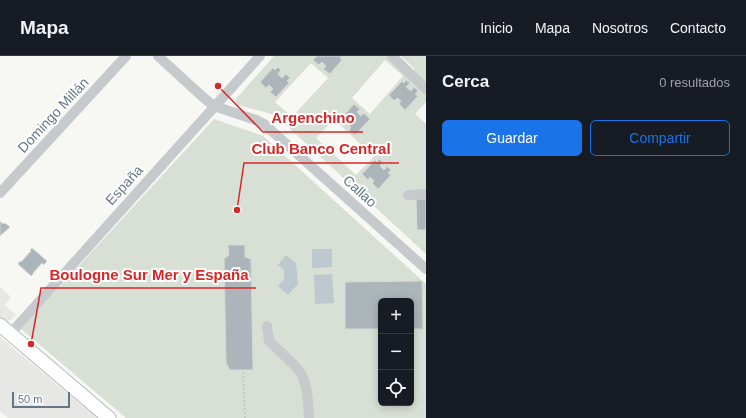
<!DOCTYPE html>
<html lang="es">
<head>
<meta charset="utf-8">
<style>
  body { margin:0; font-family:Arial,sans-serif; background:#242831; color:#f1f3f6 }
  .controls { position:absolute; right:12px; bottom:12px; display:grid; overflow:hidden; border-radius:6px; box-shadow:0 2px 10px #0003 }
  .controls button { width:36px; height:36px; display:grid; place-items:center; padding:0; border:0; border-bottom:1px solid #363941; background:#171b24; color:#f1f3f6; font:20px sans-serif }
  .scale { position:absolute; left:12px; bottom:10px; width:58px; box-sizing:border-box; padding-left:4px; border:2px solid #637786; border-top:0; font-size:11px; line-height:14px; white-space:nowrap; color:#637786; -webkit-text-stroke:3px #fff; paint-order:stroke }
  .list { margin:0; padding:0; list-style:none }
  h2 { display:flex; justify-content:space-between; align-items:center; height:52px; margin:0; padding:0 16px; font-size:17px }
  h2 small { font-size:13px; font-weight:400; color:#9ea1a6 }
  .actions { display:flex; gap:8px; padding:12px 16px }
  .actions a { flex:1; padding:9px 0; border:1px solid #1a73e8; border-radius:6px; text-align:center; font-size:14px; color:#1a73e8 }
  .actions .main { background:#1a73e8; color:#fff }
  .icon { flex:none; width:22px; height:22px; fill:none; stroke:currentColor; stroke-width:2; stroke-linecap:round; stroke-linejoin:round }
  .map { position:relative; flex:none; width:426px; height:362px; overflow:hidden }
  header { display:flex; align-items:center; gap:24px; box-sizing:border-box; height:56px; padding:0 20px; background:#171b24; border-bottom:1px solid #363941 }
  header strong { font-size:19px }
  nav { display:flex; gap:22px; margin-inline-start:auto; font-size:14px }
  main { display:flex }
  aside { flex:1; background:#171b24 }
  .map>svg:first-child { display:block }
</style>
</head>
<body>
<header>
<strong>Mapa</strong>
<nav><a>Inicio</a><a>Mapa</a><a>Nosotros</a><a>Contacto</a></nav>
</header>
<main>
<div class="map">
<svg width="426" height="362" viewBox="0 0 426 362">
  <rect width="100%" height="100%" fill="#f7f7f3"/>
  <!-- built -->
  <path fill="#e7e8e6" d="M0,231l11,10 -6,8 11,10 -8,7 -2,1 -6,-3z
    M0,281l97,81h-89l-8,-7z"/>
  <!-- green -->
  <path fill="#d8dfd4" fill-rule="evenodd" d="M274,0h43l-3,4 5,5 3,-3 4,4 -2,3 6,5 12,-14 -2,-2 2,-2h45l21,20 7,-7 -14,-13h25v46l-11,12 11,10v75h-10l1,31h9v24l-151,-139 -37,-10 -3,-5zM385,4l18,16 -33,38 -18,-16zM311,7l17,15 -36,39 -17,-15zM278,11l3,3 -3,4 4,4 4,-4 3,4 -2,3 2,2 -13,14 -6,-5 3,-3 -4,-4 4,-17 2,2zM406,24l4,3 -4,4 5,4 3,-4 4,4 -3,3 2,2 -12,14 -6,-5 2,-4 -4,-3 -3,2 -5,-5 12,-14 3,2zM354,48l6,5 -3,3 4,4 3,-3 6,6 -15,16 -6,-5 2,-3 -4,-4 -3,3 -5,-5zM334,63l40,38 -18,18 -40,-37zM379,103l4,3 -3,4 4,4 3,-4 4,4 -3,3 2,2 -12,14 -6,-5 2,-3 -4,-4 -2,3 -6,-6 13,-14 2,2z
    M214,63l49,17 163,148v134h-300l-105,-89zM381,245h30v102h-30z"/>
  <!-- water -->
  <path fill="#bdc9ce" d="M312,193h20v18l-20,1z
    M286,199l10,8 2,21 -10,11 -10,-9 6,-7v-9l-6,-5z
    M332,218l2,29 -19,1 -1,-29z"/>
  <!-- building -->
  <path fill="#acb5ba" stroke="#d8d8d5" d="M317,0h25l-2,2 2,2 -12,14 -7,-5 3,-3 -4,-4 -3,3 -6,-5z
    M278,11l3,3 -3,4 4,4 4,-4 4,4 -3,3 2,2 -13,14 -6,-5 3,-3 -4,-4 -3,3 -6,-6 13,-14 2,2z
    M406,24l4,3 -4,4 5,4 3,-4 4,4 -3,3 3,2 -13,14 -6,-6 2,-3 -4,-3 -3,3 -5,-6 13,-14 2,2z
    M354,48l6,5 -3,3 4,4 3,-3 6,6 -15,16 -6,-5 2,-3 -4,-4 -2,3 -6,-5z
    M379,103l4,3 -3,4 4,4 3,-4 4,4 -3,3 3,2 -13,14 -6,-6 2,-2 -4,-4 -2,3 -6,-6 13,-14 2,2z
    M416,143h10v31h-9z
    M0,165l3,3 2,-1 5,4 -10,9z
    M228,189h17v12l6,2 2,111h-23l-4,-7 -2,-104 5,-4z
    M32,192l15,13 -3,4 -2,-2 -9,10h1l-3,3 -13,-12 2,-3 1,1 10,-11 -1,-1z
    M422,225l1,48h-12v-28h-30v28h-36v-47z"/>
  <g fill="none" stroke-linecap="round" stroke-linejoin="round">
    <!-- major casing -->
    <g stroke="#b7bbbf" stroke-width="15">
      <path id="major" d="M0,269l109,93"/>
    </g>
    <!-- path -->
    <path stroke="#bfc2c4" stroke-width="1.5" stroke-dasharray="2 2" stroke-linecap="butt" d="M243,316l2,46"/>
    <!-- minor -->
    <path stroke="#c6cacd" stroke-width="10" d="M158,0l46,42 10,8 42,14 8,4 162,145
      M392,0l34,33
      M0,137l126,-137
      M408,139l18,-1
      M267,270l2,15c10,10 23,20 31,31 8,12 8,32 9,46
      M10,278l250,-278"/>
    <!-- major -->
    <use href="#major" stroke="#fff" stroke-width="13"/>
  </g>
  <g text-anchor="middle" stroke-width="4" stroke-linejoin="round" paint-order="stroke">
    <!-- street labels -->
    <g font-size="14" fill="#637786" stroke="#fff">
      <text transform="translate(53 59) rotate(-47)" y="5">Domingo Millán</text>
      <text transform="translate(124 129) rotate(-48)" y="5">España</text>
      <text transform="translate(360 135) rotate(42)" y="5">Callao</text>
    </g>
  </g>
  <!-- callouts -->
  <path fill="none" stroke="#d62828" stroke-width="1.5" d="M218 30L263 76H363M237 154L244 107H399M31 288L41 232H256"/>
  <g fill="#d62828" stroke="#fff" stroke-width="1.5">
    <circle cx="218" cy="30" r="4"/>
    <circle cx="237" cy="154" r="4"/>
    <circle cx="31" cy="288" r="4"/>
  </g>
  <g font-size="15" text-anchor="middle" font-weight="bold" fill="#d62828" stroke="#fff" stroke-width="4" stroke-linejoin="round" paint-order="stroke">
    <text x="313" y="67">Argenchino</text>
    <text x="321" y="98">Club Banco Central</text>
    <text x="149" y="224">Boulogne Sur Mer y España</text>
  </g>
</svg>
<div class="controls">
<button>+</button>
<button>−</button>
<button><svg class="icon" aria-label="locate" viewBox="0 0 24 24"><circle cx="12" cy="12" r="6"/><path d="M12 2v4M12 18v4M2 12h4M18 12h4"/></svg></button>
</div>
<div class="scale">50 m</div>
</div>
<aside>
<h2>Cerca<small>0 resultados</small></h2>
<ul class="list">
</ul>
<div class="actions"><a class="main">Guardar</a><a>Compartir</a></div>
</aside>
</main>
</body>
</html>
